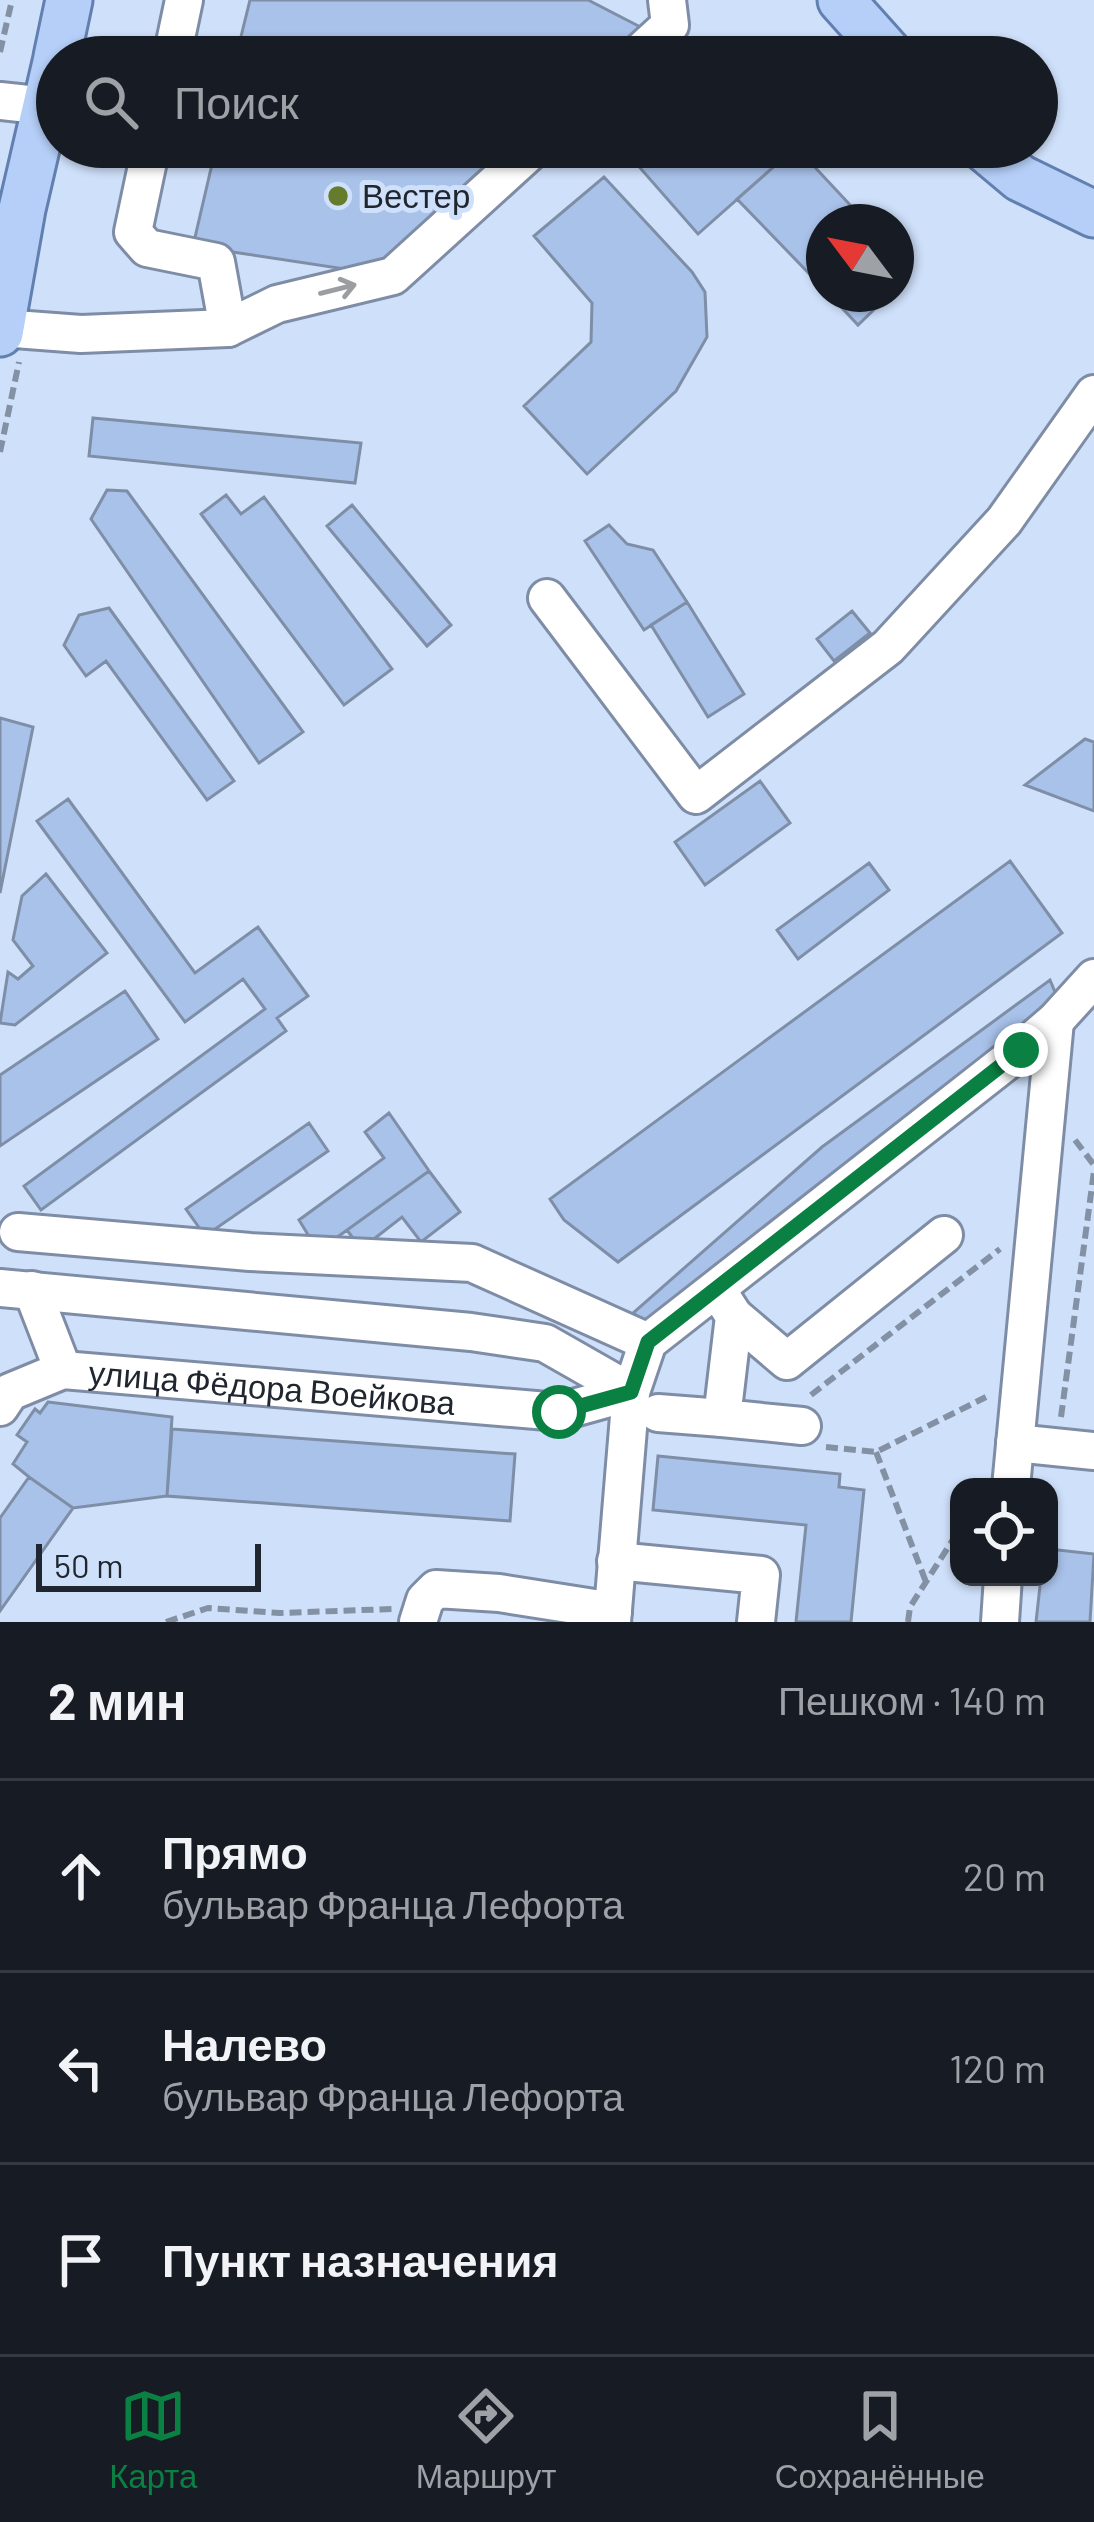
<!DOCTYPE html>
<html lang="ru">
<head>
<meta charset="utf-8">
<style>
  body { margin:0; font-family:Barlow,sans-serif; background:#20242c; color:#f1f3f6 }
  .controls { position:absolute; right:36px; bottom:36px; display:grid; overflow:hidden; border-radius:24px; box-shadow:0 3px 9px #0004 }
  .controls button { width:108px; height:108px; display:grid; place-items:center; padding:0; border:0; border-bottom:3px solid #363941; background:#171b24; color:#f1f3f6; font:60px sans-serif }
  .compass { position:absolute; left:806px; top:204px; width:108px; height:108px; border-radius:50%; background:#171b24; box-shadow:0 3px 9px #0004; rotate:302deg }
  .scale { position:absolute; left:36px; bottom:30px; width:225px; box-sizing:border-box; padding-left:12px; border:6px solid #202630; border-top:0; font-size:33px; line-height:42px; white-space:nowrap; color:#202630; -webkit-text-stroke:9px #cfe0fa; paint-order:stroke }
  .stop { position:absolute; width:36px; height:36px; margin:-27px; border:9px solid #0b8043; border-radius:50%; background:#fff }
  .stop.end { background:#0b8043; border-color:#fff; box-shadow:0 3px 12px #0008 }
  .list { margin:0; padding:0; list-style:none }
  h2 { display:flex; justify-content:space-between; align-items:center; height:156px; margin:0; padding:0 48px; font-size:51px }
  h2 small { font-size:39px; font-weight:400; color:#9ea1a6 }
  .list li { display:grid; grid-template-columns:78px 1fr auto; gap:36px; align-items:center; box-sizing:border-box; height:192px; padding:0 48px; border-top:3px solid #363941 }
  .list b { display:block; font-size:45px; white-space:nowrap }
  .list p { margin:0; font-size:39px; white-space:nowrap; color:#9ea1a6 }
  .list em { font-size:39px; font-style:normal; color:#9ea1a6 }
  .icon { flex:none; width:66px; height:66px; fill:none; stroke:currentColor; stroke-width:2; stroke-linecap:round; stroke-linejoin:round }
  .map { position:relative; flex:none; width:1094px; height:1622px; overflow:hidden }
  .search { position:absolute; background:#171b24; box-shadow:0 3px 9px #0004; left:36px; right:36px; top:36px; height:132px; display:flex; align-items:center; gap:30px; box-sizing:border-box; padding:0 42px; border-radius:66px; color:#9ea1a6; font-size:45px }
  .sheet { height:732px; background:#171b24 }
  nav { display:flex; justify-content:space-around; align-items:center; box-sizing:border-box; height:168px; border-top:3px solid #363941; background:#171b24; font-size:33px; color:#9ea1a6 }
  nav a { display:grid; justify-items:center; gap:6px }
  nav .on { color:#0b8043 }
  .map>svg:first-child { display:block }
</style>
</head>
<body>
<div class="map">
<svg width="1094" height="1622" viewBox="0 0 1094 1622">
  <rect width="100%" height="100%" fill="#cfe0fa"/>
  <!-- building -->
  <path fill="#a9c2e9" stroke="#7e8ea6" stroke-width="3" d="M250,0h338l66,34 -25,23h-393z
    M216,147h312l-144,128 -191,-29z
    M650,147h146l-98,87 -64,-73z
    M796,147l70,75h-42v67l-87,-90z
    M604,177l88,95 13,20 2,45 -31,54 -89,83 -63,-68 67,-64 1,-39 -58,-67z
    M829,294h61l-32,31z
    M93,418l268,25 -6,40 -266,-27z
    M107,490l20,1 176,241 -44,31 -168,-244z
    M226,495l15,19 23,-17 128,172 -48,36 -143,-191z
    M352,505l99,120 -24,21 -100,-120z
    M609,525l18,19 26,6 34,52 -43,28 -59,-89z
    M687,602l57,92 -36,23 -57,-92z
    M109,608l125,173 -27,19 -101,-139 -20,15 -22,-31 15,-30z
    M852,611l18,22 -36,28 -17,-22z
    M0,718l33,9 -33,166z
    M1085,739l9,3v69l-69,-26z
    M760,781l30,42 -85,62 -30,-43z
    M68,799l127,174 63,-46 50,69 -31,22 9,13 -245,179 -17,-24 241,-177 -22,-30 -58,43 -148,-201z
    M1010,861l52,72 -444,329 -54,-42 -14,-21z
    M869,863l20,27 -91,69 -21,-29z
    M46,874l61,79 -92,72 -15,-2 8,-51 10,7 15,-13 -20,-26 9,-44z
    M1050,980l10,24 -234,175 -176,146 -17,-12 189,-166z
    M125,991l33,48 -158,107v-71z
    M389,1113l40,58 -111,80 -19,-31 85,-62 -19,-26z
    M309,1123l19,28 -123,85 -19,-27z
    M429,1171l31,41 -39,30 -19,-25 -41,32 -14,-19z
    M48,1402l124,15 -5,79 -94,12 -44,-31 -16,-13 14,-22 -10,-7 18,-26 5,4z
    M172,1429l343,25 -5,67 -343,-25z
    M658,1456l182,18 -1,13 25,3 -13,132h-55l10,-97 -153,-15z
    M29,1477l44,31 -73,103v-93z
    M1049,1549l45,5 -4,68h-54l5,-45h8z"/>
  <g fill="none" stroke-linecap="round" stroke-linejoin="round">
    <!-- minor casing -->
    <g stroke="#7e8da5" stroke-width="42">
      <g id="minor">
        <path d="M172,57l12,-57"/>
        <path d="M635,57l35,-32 -3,-25"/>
        <path d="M0,101l47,5"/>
        <path d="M151,147l-18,85 14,16 69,14 12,66"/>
        <path d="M1,328l80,6 147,-6 49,-24 116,-28 142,-129"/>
        <path d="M547,598l149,197 192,-148 116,-126 90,-127"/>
        <path d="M18,1232l232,20 222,11 176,79"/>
        <path d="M0,1288l471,44 74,11 86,49"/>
        <path d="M32,1290l31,80"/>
        <path d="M725,1302l9,14 -12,102 80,8"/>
        <path d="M734,1316l53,45 157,-126"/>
        <path id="s1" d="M0,1407l10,-15 53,-22 496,42 72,-20"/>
        <path d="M658,1413l64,5"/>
        <path d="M1015,1443l79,8"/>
        <path d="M1011,1487l44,-466"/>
        <path d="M616,1561l145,14 -5,47"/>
        <path d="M418,1622l7,-22 11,-11 63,4 114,18"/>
        <path d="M612,1622l19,-230 17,-50 373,-292 34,-29 39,-43"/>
        <path d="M1000,1622l3,-45"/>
      </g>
    </g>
    <!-- major casing -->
    <g stroke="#617faf" stroke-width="51">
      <path id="major" d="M841,0l51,57
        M57,57l12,-57
        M983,147l37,31 74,36
        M0,333l22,-124 35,-151"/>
    </g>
    <!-- path -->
    <path stroke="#8491a4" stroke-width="6" stroke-dasharray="12 6" stroke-linecap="butt" d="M0,52l12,-52
      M0,452l19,-90
      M1075,1140l19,25
      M811,1395l189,-146
      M1061,1417l33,-246
      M826,1447l50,5 110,-55
      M876,1452l50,130
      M166,1622l42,-14 72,5 112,-4
      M908,1622l2,-15 49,-77"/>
    <!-- minor -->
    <use href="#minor" stroke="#fff" stroke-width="36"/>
    <!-- major -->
    <use href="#major" stroke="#b5cff8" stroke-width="45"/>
  </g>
  <!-- one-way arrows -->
  <defs><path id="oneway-shaft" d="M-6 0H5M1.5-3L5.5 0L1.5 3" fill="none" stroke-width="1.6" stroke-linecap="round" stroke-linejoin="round" transform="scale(3)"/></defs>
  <use stroke="#9b9da2" href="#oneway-shaft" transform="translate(338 289) rotate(-14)"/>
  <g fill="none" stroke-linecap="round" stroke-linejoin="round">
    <!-- route -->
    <path stroke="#0b8043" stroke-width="15" d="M559,1412l72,-20 17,-50 373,-292"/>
  </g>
  <!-- markers -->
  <circle fill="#667c2d" stroke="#cfe0fa" stroke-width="4.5" cx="338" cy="196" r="12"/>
  <g text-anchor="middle" stroke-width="10" stroke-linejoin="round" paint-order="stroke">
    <!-- poi labels -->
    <g font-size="33" fill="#202630" stroke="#cfe0fa" text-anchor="start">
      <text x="362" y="208">Вестер</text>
    </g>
    <!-- street labels -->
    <g font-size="33" fill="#202630" stroke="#cfe0fa">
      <text dy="12" stroke="none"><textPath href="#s1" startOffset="285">улица Фёдора Воейкова</textPath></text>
    </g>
  </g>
</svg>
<div class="controls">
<button><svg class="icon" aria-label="locate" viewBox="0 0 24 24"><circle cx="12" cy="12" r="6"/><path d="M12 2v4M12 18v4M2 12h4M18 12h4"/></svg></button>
</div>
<svg class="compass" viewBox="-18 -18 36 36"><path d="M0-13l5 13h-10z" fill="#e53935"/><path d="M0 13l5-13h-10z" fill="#9ea1a6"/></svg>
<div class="scale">50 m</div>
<div class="stop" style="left:559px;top:1412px"></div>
<div class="stop end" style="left:1021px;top:1050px"></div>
<div class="search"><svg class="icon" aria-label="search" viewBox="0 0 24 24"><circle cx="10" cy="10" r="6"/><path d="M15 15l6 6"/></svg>Поиск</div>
</div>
<section class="sheet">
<h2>2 мин<small>Пешком · 140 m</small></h2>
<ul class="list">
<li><svg class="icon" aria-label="ahead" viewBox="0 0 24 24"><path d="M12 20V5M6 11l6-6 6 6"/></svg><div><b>Прямо</b><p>бульвар Франца Лефорта</p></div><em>20 m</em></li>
<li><svg class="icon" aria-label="left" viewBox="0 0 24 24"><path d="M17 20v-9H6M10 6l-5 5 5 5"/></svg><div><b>Налево</b><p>бульвар Франца Лефорта</p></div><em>120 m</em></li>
<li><svg class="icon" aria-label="arrive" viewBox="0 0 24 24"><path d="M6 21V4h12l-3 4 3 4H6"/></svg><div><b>Пункт назначения</b></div></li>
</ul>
</section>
<nav>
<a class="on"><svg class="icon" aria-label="map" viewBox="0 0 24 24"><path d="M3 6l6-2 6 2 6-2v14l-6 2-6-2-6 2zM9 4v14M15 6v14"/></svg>Карта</a>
<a><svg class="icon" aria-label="directions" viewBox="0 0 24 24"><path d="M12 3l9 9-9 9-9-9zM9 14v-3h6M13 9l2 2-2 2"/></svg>Маршрут</a>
<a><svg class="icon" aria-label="saved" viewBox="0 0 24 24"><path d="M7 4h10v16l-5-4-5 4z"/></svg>Сохранённые</a>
</nav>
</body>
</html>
